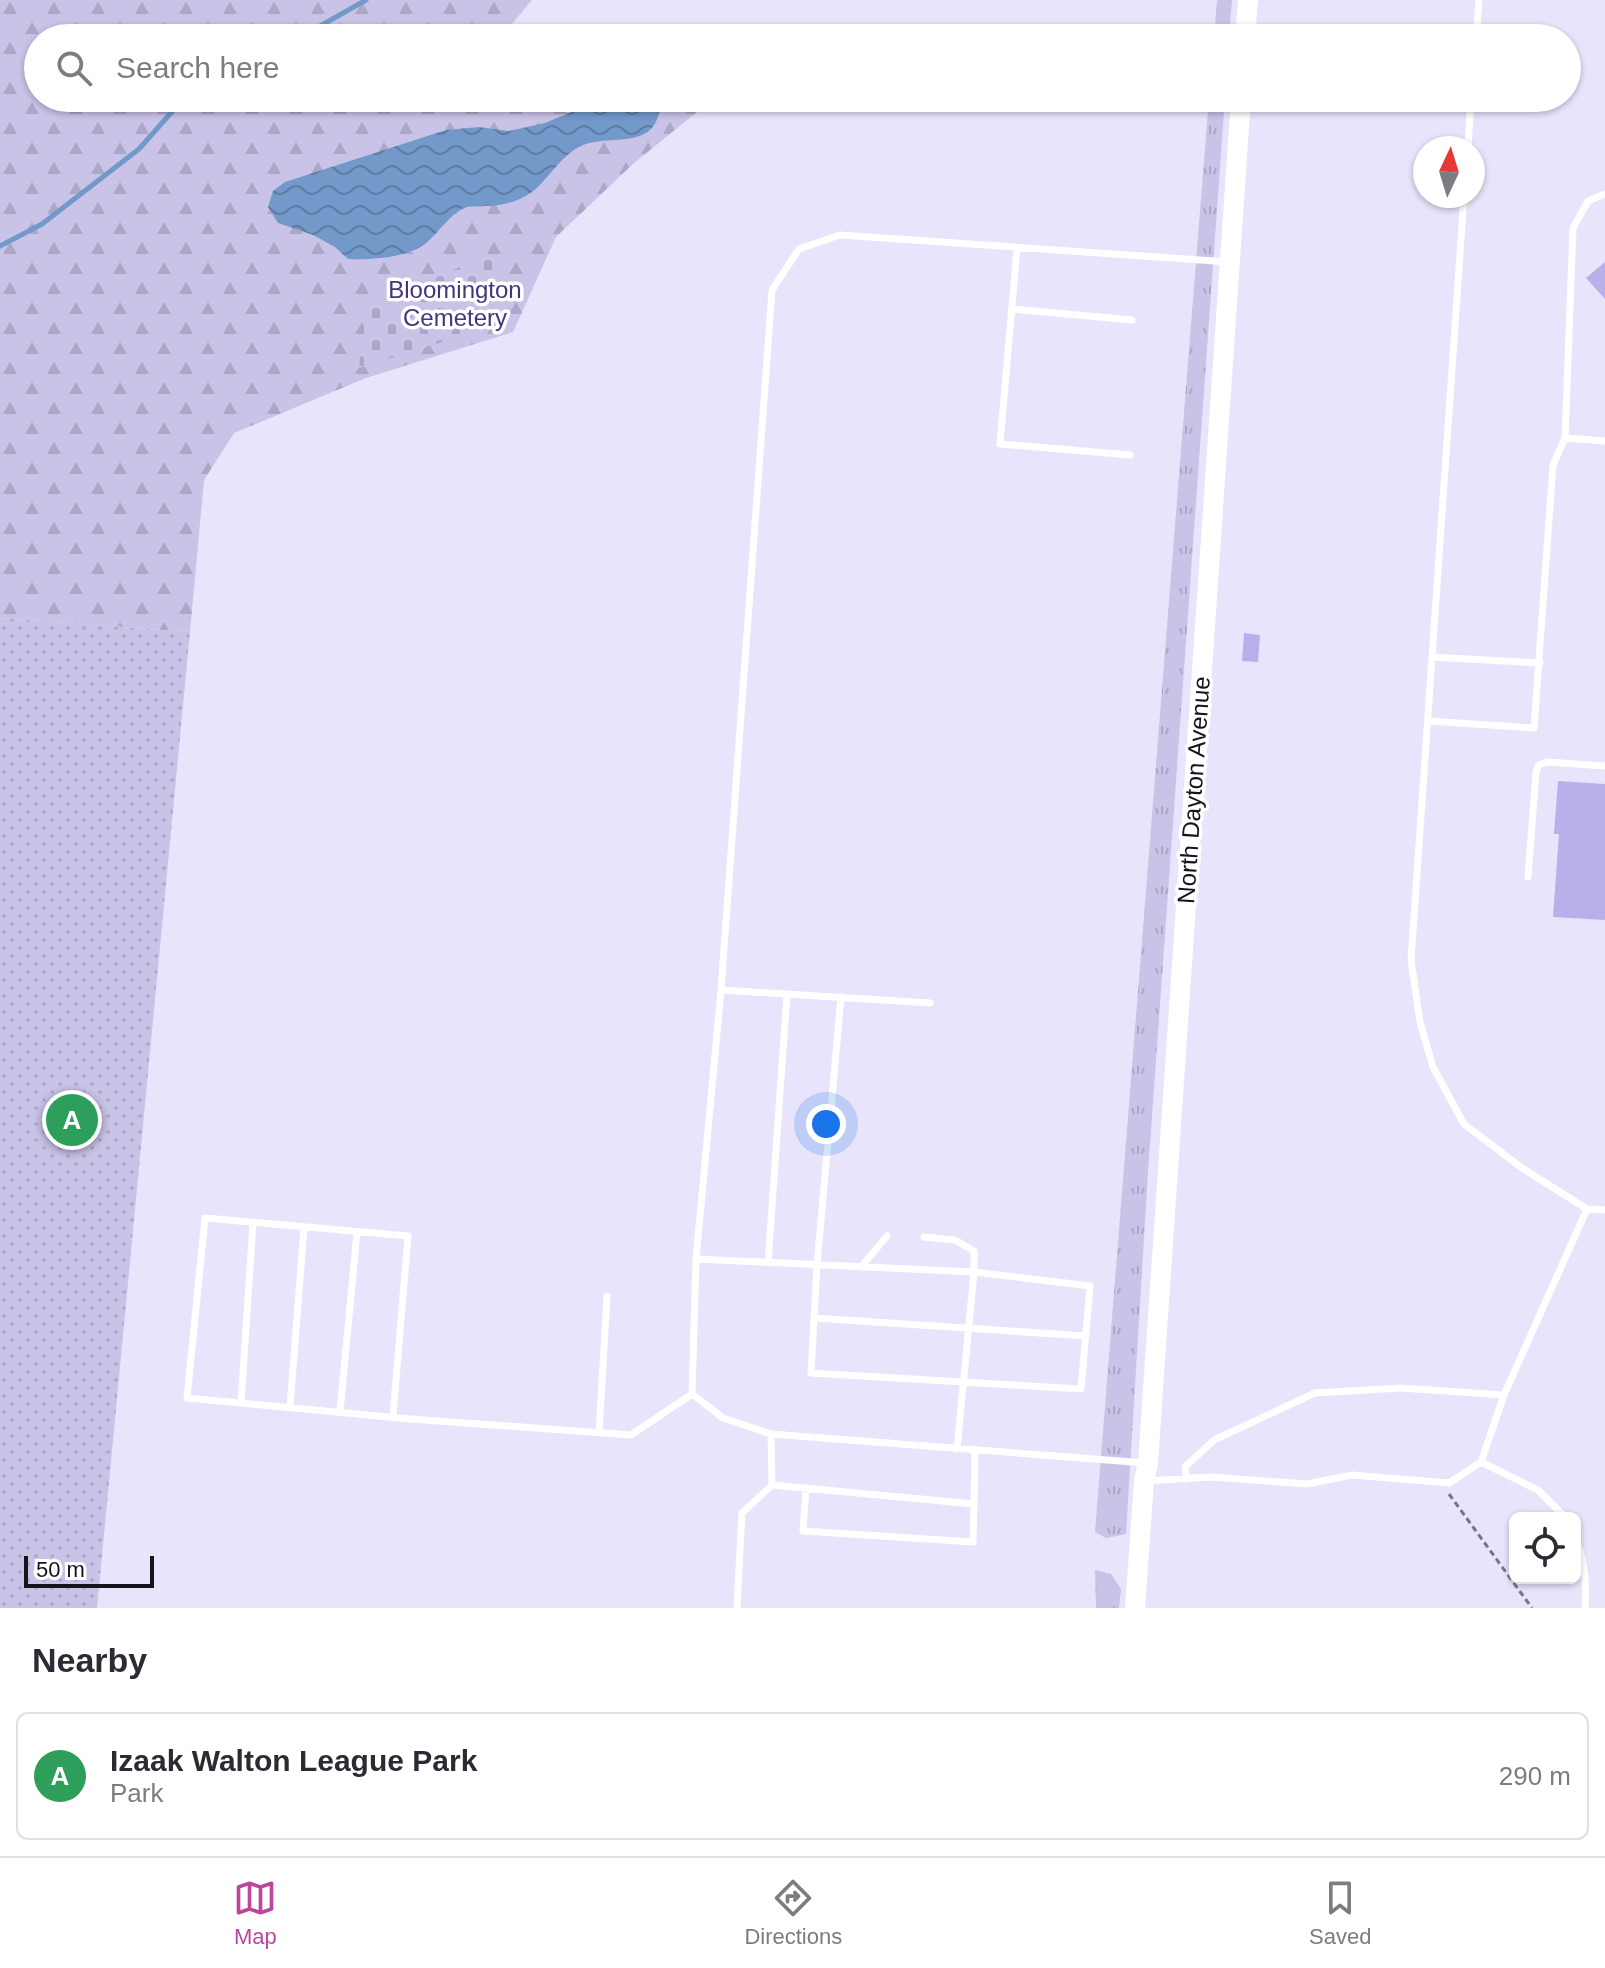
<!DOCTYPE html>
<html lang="en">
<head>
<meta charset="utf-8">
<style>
  body { margin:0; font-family:Arial,sans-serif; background:#f2f2f3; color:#2b2b33 }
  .controls { position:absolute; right:24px; bottom:24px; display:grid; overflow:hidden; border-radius:12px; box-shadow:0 2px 6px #0004 }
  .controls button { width:72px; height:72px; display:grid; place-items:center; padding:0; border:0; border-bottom:2px solid #e1e1e2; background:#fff; color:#2b2b33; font:40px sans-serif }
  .compass { position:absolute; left:1413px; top:136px; width:72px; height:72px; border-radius:50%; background:#fff; box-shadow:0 2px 6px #0004; rotate:4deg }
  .scale { position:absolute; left:24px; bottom:20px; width:130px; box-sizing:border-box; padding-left:8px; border:4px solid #15141d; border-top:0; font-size:22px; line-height:28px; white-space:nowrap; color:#15141d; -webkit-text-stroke:6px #fff; paint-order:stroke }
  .you { position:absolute; left:826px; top:1124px; width:28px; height:28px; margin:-20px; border:6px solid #fff; border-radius:50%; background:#1a73e8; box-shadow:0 0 0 12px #1a73e833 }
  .badge { display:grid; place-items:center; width:52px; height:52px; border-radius:50%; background:#bd469c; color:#fff; font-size:26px; font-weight:700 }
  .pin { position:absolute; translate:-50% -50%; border:4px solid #fff; box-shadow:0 2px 8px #0006 }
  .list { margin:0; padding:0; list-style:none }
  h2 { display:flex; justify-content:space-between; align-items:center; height:104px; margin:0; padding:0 32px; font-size:34px }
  h2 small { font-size:26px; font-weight:400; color:#7c7c81 }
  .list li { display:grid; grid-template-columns:52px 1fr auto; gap:24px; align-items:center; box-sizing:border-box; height:128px; margin:0 16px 16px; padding:0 16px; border:2px solid #e1e1e2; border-radius:12px }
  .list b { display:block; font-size:30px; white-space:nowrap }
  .list p { margin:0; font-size:26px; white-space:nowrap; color:#7c7c81 }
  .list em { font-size:26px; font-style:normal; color:#7c7c81 }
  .icon { flex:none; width:44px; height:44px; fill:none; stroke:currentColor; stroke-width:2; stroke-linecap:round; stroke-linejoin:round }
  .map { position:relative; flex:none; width:1605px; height:1608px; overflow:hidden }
  .search { position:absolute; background:#fff; box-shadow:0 2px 6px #0004; left:24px; right:24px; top:24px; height:88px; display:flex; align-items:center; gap:20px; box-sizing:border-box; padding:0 28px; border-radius:44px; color:#7c7c81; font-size:30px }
  .sheet { height:248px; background:#fff }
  nav { display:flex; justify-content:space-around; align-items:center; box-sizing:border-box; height:112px; border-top:2px solid #e1e1e2; background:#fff; font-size:22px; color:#7c7c81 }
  nav a { display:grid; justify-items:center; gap:4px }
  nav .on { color:#bd469c }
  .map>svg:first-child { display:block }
</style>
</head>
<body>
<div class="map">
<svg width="1605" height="1608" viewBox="0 0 1605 1608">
  <defs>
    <pattern id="grass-tufts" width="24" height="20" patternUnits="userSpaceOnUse" patternTransform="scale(2)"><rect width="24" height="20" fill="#c9c3e8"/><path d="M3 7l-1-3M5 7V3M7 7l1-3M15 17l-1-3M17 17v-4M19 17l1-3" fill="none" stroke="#aca7c7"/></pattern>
    <pattern id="forest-firs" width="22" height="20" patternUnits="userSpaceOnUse" patternTransform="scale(2)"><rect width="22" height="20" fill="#c9c3e8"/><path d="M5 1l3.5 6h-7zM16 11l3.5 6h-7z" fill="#aca7c7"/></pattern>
    <pattern id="cemetery-stones" width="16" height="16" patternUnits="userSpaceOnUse" patternTransform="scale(2)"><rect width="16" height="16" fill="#c9c3e8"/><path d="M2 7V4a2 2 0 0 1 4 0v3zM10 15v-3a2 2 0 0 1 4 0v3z" fill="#aca7c7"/></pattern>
    <pattern id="park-dots" width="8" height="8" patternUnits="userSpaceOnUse" patternTransform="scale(2)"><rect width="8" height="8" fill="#c9c3e8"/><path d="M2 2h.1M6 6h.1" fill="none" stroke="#aca7c7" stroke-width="1.8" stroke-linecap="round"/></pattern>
    <pattern id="water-waves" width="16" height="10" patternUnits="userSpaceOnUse" patternTransform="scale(2)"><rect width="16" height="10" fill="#7299ca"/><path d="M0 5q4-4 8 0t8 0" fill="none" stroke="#5c7ca3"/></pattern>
  </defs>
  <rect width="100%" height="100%" fill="#e7e4fb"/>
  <!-- grass -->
  <path fill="url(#grass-tufts)" d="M1217,0h15l-3,38h-15z
    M1209,98h16l-77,1074 -22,362 -20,4 -11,-6z
    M1095,1570l16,4 10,15 -2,19h-23z"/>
  <!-- forest -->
  <path fill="url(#forest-firs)" d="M0,0h532l-32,38h-462v60h676l-81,66 -77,73 -43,95 -147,46 -132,55 -30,47 -14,152 -190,-14z
    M767,27v11h-80l39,-10z"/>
  <!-- cemetery -->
  <path fill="url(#cemetery-stones)" d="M497,254l-3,52 -6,14 -14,12 -115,36 7,-67z"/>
  <!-- park -->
  <path fill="url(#park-dots)" d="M0,618l190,14 -93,976h-97z"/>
  <!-- water -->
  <path fill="url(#water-waves)" d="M642,98l18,9c-5,45 -50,26 -79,39 -20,9 -32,33 -49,46 -14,10 -31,14 -47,14 -5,1 -13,0 -18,1 -17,6 -28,26 -42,37 -19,14 -54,16 -77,15l-13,-12 -22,-12 -35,-12 -10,-16 5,-16 12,-9 161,-52 33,-3 30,4 36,-8 41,-17 30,-7z"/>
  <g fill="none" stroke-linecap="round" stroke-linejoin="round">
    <!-- stream -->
    <path stroke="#7299ca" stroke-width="5" d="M299,38l67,-38
      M0,246l42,-22 97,-75 39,-44v-7"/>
  </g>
  <!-- building -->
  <path fill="#baafeb" d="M1605,262v37l-19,-21z
    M1244,633l16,2 -2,27 -16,-1z
    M1558,781l47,3v136l-52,-3 6,-83h-5z"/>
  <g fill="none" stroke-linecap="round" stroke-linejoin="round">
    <!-- path -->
    <path stroke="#777585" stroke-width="3" stroke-dasharray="6 4" stroke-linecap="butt" d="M1449,1494l83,114"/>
    <!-- lane -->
    <path stroke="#fff" stroke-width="7" d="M1476,38l3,-38
      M1468,148l3,-50
      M1464,196l-53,764 9,62 13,45 31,57 58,44 65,41 18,1
      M1017,248l-17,196 130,11
      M1012,309l120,11
      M1565,438l40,3
      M1432,657l108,6
      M1428,721l106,7 19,-263 12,-27 8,-210 15,-27 17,-7
      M1528,877l8,-105 3,-7 8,-3 58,4
      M721,990l209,13
      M841,997l-24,268 -6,108 270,16 9,-103 -116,-14v-21l-19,-11 -31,-3
      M696,1259l-4,135 31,24 48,16
      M768,1263l19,-269
      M861,1267l26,-31
      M814,1318l272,18
      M241,1403l12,-180
      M290,1407l14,-180
      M340,1411l17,-179
      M393,1416l15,-180 -203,-18 -18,180 223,21 221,16 61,-41
      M599,1433l8,-137
      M957,1449l17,-177 -278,-13 25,-269 51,-700 27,-41 41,-14 389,27
      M975,1450l-1,54 -202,-19 -1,-51 375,29
      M1481,1462l23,-67 83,-186
      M1186,1479l-1,-12 29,-27 101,-47 86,-5 103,7
      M1146,1481l65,-4 96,7 45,-9 97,8 32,-21 57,28 28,28
      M806,1488l-3,43 170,11 1,-38
      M1575,1538c10,22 12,46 10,70
      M737,1608l5,-95 30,-28"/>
    <!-- secondary -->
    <path stroke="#fff" stroke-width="20" d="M1245,38l3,-38
      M1135,1608l9,-127 4,-18 93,-1365"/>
  </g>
  <g text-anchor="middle" stroke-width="7" stroke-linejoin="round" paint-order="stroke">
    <!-- park labels -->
    <g font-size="24" fill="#47347b" stroke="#fff">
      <text x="455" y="298">Bloomington<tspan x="455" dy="28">Cemetery</tspan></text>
    </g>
    <!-- street labels -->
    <g font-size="24" fill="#15141d" stroke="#fff">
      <text transform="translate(1194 790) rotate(-86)" y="8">North Dayton Avenue</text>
    </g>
  </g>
</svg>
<div class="controls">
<button><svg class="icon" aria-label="locate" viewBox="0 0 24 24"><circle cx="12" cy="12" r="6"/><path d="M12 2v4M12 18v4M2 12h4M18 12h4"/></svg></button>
</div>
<svg class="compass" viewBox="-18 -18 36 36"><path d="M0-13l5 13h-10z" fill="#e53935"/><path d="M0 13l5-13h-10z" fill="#7c7c81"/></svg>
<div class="scale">50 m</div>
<div class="you"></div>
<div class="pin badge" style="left:72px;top:1120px;background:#2e9e5b">A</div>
<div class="search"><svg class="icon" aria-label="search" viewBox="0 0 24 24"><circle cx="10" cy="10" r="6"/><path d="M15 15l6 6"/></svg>Search here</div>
</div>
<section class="sheet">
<h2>Nearby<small></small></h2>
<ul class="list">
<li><span class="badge" style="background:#2e9e5b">A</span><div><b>Izaak Walton League Park</b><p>Park</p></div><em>290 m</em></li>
</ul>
</section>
<nav>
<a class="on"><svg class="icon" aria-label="map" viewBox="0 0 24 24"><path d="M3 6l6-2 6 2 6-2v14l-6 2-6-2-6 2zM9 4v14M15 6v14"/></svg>Map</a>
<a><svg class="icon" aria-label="directions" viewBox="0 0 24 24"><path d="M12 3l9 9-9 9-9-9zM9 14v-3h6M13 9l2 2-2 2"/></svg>Directions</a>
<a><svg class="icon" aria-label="saved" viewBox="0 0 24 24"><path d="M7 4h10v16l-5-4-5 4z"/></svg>Saved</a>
</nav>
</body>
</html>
